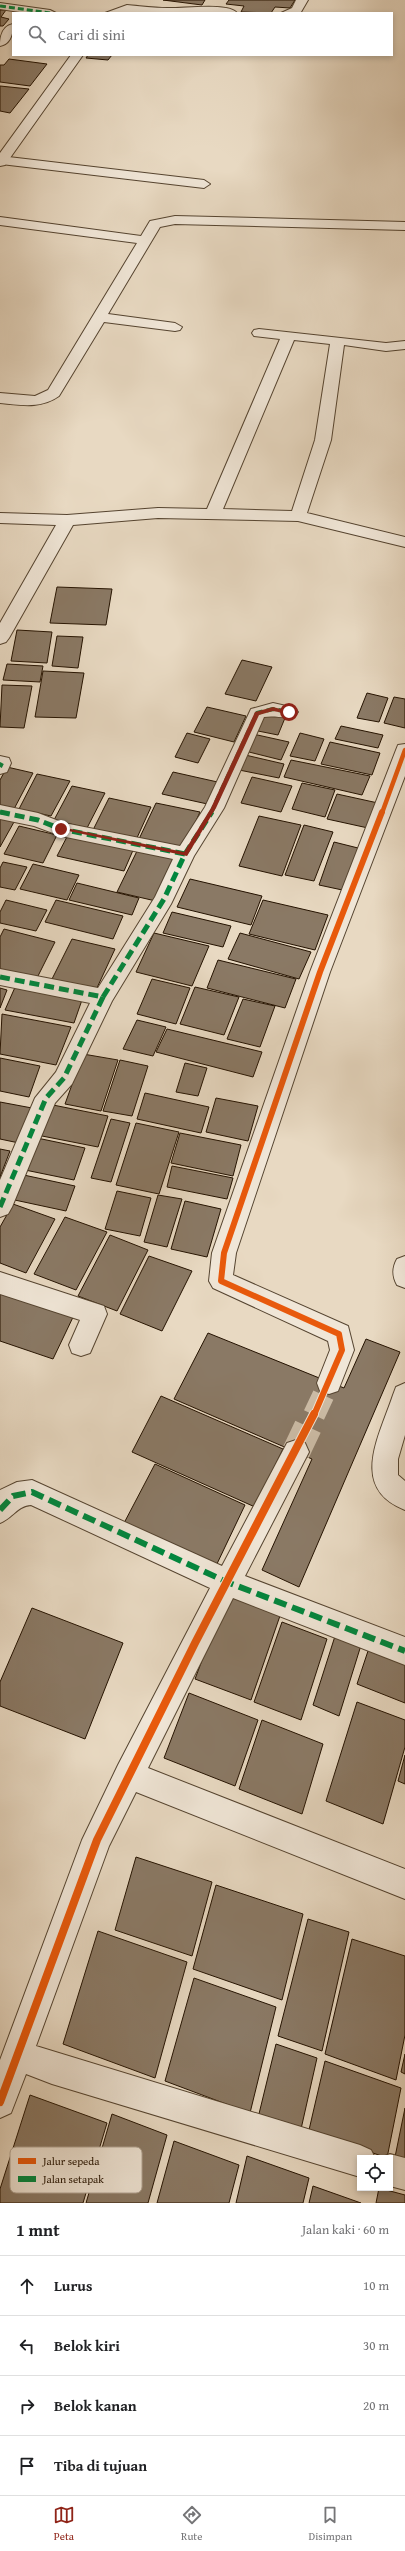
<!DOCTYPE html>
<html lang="id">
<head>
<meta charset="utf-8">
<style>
  body { margin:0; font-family:"Gentium Book Plus",serif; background:#f6f6f6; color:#202124 }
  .controls { position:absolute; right:12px; bottom:12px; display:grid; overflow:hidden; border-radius:0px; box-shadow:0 2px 6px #0003 }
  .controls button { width:36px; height:36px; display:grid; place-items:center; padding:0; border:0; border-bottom:1px solid #e0e0e0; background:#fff; color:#202124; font:20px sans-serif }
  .stop { position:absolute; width:12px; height:12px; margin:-9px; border:3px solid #8f2418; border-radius:50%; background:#fff }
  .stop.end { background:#8f2418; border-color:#fff; box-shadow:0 1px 4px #0008 }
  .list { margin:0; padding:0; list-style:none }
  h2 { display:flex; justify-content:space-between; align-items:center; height:52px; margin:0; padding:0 16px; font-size:17px }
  h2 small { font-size:13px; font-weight:400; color:#757577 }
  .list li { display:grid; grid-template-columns:26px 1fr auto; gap:12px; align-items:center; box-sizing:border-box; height:60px; padding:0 16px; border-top:1px solid #e0e0e0 }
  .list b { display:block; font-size:15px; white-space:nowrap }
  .list em { font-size:13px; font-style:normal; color:#757577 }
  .icon { flex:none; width:22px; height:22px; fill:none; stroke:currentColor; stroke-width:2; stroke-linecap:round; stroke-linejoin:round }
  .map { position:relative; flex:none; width:405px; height:2203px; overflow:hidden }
  .search { position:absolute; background:#fff; box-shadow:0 2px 6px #0003; left:12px; right:12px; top:12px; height:44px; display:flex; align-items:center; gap:10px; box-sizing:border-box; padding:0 14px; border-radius:0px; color:#757577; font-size:15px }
  .sheet { height:292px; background:#fff }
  nav { display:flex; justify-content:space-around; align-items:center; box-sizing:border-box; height:56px; border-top:1px solid #e0e0e0; background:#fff; font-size:11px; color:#757577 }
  nav a { display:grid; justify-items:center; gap:2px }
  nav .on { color:#8f2418 }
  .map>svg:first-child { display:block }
</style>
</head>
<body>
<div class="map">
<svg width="405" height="2203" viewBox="0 0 405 2203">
  <rect width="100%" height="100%" fill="#e8d9c2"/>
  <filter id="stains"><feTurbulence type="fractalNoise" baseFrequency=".005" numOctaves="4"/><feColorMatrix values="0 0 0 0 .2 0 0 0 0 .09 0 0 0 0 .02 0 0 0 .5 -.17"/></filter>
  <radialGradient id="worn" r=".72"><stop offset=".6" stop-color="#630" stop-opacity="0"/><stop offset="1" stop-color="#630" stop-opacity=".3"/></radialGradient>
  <!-- building -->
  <path fill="#8a7965" stroke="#241200" d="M163,0h42l-3,5z
    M229,0h66l-5,8 -15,-1 -4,6 -30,-1 3,-6 -18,-2z
    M0,10h6l-5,7 8,2 -6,7h-3z
    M88,55h24l-4,5 -22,-2z
    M9,59l38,5 -17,22 -30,-4v-17h4z
    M0,86l29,3 -19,24 -10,-2z
    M57,587l55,2 -6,36 -56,-2z
    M17,630l35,2 -5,31 -36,-2z
    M57,636l26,1 -5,31 -26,-2z
    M242,660l30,7 -16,34 -31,-7z
    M7,664l36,2 -3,16 -37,-2z
    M43,671l41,2 -8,45 -41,-1z
    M2,685l30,1 -8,42 -24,-1z
    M367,693l21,5 -9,24 -22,-4z
    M394,697l11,2v29l-21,-5z
    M207,707l39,9 -12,26 -40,-10z
    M260,713l25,5 -7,17 -25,-5z
    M341,726l42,9 -5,13 -43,-9z
    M187,733l23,6 -12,24 -23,-6z
    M300,733l24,6 -9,22 -25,-5z
    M253,734l36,8 -8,18 -36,-9z
    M330,742l50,11 -8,22 -51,-11z
    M241,754l43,10 -5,14 -45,-9z
    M291,760l79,16 -8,19 -78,-18z
    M7,767l26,6 -19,36 -14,-3v-26z
    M173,772l49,11 -10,22 -50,-11z
    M37,774l33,7 -19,35 -32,-7z
    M252,777l40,9 -11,26 -40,-9z
    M302,783l33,7 -10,27 -33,-8z
    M72,786l33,7 -18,35 -33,-8z
    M337,794l41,9 -10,25 -41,-9z
    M109,798l42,9 -15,33 -43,-10z
    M156,803l44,9 -17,37 -44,-10z
    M259,816l42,9 -19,51 -43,-10z
    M0,818l14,4 -14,25z
    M304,825l29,7 -19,49 -29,-6z
    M19,826l38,9 -14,28 -39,-9z
    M69,833l65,15 -10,23 -67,-15z
    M334,842l28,7 -15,42 -28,-6z
    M139,847l41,10 -20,45 -43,-10z
    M3,862l24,5 -12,23 -15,-3v-19z
    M33,864l46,11 -12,25 -47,-11z
    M190,879l72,17 -11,29 -74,-18z
    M77,883l62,15 -7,17 -63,-15z
    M6,900l41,10 -11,21 -36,-8v-11z
    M56,900l67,16 -10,23 -68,-17z
    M263,900l65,15 -13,35 -66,-16z
    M172,912l59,14 -8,21 -60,-14z
    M4,929l51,13 -18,36 -37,-9v-32z
    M154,933l55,13 -17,40 -56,-14z
    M240,933l71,19 -12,27 -71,-20z
    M72,939l43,10 -19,41 -44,-11z
    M218,960l78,19 -11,29 -78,-20z
    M152,979l38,9 -14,36 -39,-10z
    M16,985l67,12 -9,26 -69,-13z
    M195,987l44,10 -15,38 -44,-11z
    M0,988l7,2 -7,18z
    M243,999l32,7 -15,41 -33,-8z
    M2,1014l69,13 -15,38 -56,-11z
    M137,1020l29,7 -13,29 -30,-7z
    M167,1029l95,23 -9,25 -97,-25z
    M83,1054l35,6 -17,51 -36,-7z
    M0,1058l40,8 -11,31 -29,-6z
    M120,1060l28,6 -16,50 -29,-5z
    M185,1063l22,5 -9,28 -22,-4z
    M145,1093l64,14 -8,26 -64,-14z
    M216,1098l42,8 -10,35 -42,-9z
    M0,1102l32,6 -13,35 -19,-4z
    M48,1104l60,12 -10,31 -61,-12z
    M111,1119l19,4 -19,59 -20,-4z
    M136,1123l43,9 -20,62 -43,-9z
    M180,1133l61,12 -8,31 -62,-13z
    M37,1138l48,10 -11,32 -49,-10z
    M0,1149l10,2 -10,26z
    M172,1166l61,12 -6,21 -60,-12z
    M19,1174l56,12 -9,25 -56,-12z
    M117,1191l34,7 -11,38 -35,-7z
    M158,1195l24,4 -15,48 -23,-5z
    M185,1201l36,8 -14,48 -36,-8z
    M13,1204l42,15 -29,54 -26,-10v-36z
    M65,1217l42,15 -31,58 -42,-16z
    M110,1235l38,15 -31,61 -39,-15z
    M149,1256l43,15 -30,60 -42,-17z
    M0,1287l75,26 -22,46 -53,-18z
    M208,1333l136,55 22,-49 34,13 -101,235 -37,-17 50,-111 -138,-60z
    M161,1396l122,53 -28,58 -123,-55z
    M155,1464l90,41 -30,63 -92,-43z
    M228,1591l54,19 -31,90 -56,-21z
    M32,1608l91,35 -38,96 -85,-33v-24z
    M282,1622l45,17 -26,81 -47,-18z
    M336,1633l26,9 -23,74 -26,-11z
    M370,1645l35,13v45l-48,-19z
    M189,1693l69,27 -23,66 -71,-28z
    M357,1702l48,18v27l-22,77 -57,-23z
    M262,1720l61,24 -21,70 -63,-25z
    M405,1755v29l-7,-3z
    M136,1857l76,25 -20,74 -77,-26z
    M216,1885l87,29 -21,86 -89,-31z
    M308,1919l41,13 -27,119 -44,-15z
    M98,1931l89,31 -32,116 -92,-34z
    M352,1939l53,17v79l-9,45 -71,-26z
    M194,1978l82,29 -26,106 -85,-32z
    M276,2044l41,14 -18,80 -42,-16z
    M405,2054v20l-4,-2z
    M325,2061l76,27 -14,70 -78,-28z
    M30,2095l77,28 -24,80h-83v-14z
    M405,2108v53l-10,-4z
    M112,2114l55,21 -19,68h-62z
    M174,2141l65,24 -10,38h-72z
    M247,2156l62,22 -6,25h-67z
    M313,2186l48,17h-52z
    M379,2188l26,7v8h-29z"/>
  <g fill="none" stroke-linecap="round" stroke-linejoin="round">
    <!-- street-tunnel-far1 -->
    <path stroke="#cbbba5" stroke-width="22" stroke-dasharray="22 11" stroke-linecap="butt" d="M314,1415l15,-32"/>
    <!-- street-tunnel -->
    <path stroke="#cbbba5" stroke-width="28" stroke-dasharray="28 14" stroke-linecap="butt" d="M296,1452l18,-38"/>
    <!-- lane casing -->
    <g stroke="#554430" stroke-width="2">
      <path id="lane" d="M296,0h12l-7,12 -20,1 11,-5z
        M127,5c13,1 27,3 40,3 13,1 62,-6 70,5h-132z
        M0,156l204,24 6,4 -6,4 -203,-24z"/>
    </g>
    <!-- street casing -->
    <g stroke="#554430" stroke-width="2">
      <path id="street" d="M0,3l50,7 6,3h-30l-26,-4z
        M13,24c0,9 -2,20 -13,22 0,-9 2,-20 13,-22z
        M71,55h12l-78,110 -5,1v-13z
        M175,216l230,6v8l-230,-6 -15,3 -52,87 67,9 7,4 -2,3 -5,1 -71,-9 -45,74c-18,13 -38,9 -59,7v-10l35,3 13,-6 89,-147 -137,-18v-8l141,19 9,-15z
        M259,329l127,14 19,-2v8l-19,2 -42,-6 -13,95 -24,73 98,24v10l-107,-26 -140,-3 -85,7 -64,113 -3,4 -6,2v-21l56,-98 -56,-2v-10l67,2 91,-7 49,1 73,-170 -26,-3 -2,-3 2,-3zM294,340l36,4 -15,96 -23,71 -69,-2z
        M273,703l22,5 3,4 -3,4c-10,3 -20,-1 -31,1l-40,91 -30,48 -23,48 -59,97 -40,83 -17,19 -43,104 -4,7 -8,3v-37l35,-82 21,-26 34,-69 -90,-18v-16l98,19 57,-91 18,-38 -112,-23 -27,-10 -34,-7v-14l38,8 26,10 116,23 25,-39 46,-98z
        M405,744v32l-75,196 -94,281 -3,22 115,51 6,24 -16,41 -9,3 -9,-3 -3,-8 13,-33 -2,-9 -115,-53 -4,-7 3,-28 98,-281 86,-222 2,-5z
        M0,756l9,2 2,5 -4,9 -7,2z
        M405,1256v32l-8,-3c-5,-9 -5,-17 0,-26z
        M0,1272l104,34 3,8 -17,39 -9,3 -9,-3 -3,-8 11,-25 -80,-26z
        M405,1383v52l-7,24v16l7,6v29c-56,-22 -26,-73 -12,-115l3,-8z
        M296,1440l9,3 4,9 -64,124 160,61v28l-172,-67 -85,170 257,101v30l-269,-107 -27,54 -73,200 324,99 11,5 4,8h-15v19l-308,-93 -26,-10 -15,39 -11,5v-58l82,-220 36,-75 92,-177 -179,-83c-14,1 -18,13 -31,18v-33l17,-8 15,-2 190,86 65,-123z
        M390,2154l15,4v32l-15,-4v-28h-10z"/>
    </g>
    <!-- lane -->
    <use href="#lane" fill="#f0e6d7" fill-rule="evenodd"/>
    <!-- street -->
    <use href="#street" fill="#f0e6d7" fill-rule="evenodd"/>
    <!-- quiet-far3 -->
    <path stroke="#00873e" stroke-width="3" stroke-dasharray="6 3" stroke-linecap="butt" d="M0,6l50,7"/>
    <!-- quiet-far2 -->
    <path stroke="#00873e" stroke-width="4" stroke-dasharray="8 4" stroke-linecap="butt" d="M0,767l2,-4
      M0,812l3,1
      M211,813l46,-100 16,-4 16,3"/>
    <!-- quiet-far1 -->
    <path stroke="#00873e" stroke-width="5" stroke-dasharray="10 5" stroke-linecap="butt" d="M0,812l38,8 23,9 124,25
      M0,977l103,20 -39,81 -18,20 -46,109
      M103,997l61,-98 21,-45 27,-42"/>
    <!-- quiet -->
    <path stroke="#00873e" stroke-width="6" stroke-dasharray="13 6" stroke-linecap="butt" d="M0,1510l13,-14 19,-4 195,90 178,69"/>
    <!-- cycleway-far2 casing -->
    <g stroke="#f0e6d7" stroke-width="6">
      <path id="cycleway-far2" d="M382,813l23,-63"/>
    </g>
    <!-- cycleway-far1 casing -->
    <g stroke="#f0e6d7" stroke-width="8">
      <path id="cycleway-far1" d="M314,1415l28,-65 -3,-16 -118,-53 3,-28 96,-281 62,-160"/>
    </g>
    <!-- cycleway casing -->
    <g stroke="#f0e6d7" stroke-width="10">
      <path id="cycleway" d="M0,2102l97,-262 98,-197 119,-229"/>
    </g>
    <!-- cycleway-far2 -->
    <use href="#cycleway-far2" stroke="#e8590c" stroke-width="4.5"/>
    <!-- cycleway-far1 -->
    <use href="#cycleway-far1" stroke="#e8590c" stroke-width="6"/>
    <!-- cycleway -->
    <use href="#cycleway" stroke="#e8590c" stroke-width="8"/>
  </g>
  <!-- route -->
  <path fill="#8f2418" d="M273,707l19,5 -3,2 -16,-3 -14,4 -43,93 -29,48 -128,-27 2,-2 123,25 27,-44 44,-96z"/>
  <!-- legend -->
  <rect x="10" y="2147" width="132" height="46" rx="6" fill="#f0e6d7" stroke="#b3a696" stroke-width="1"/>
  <rect x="18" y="2158" width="18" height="6" fill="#e8590c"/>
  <rect x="18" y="2176" width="18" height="6" fill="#00873e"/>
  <g font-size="11" fill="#241200">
    <text x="43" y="2165">Jalur sepeda</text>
    <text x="43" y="2183">Jalan setapak</text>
  </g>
  <rect width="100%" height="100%" filter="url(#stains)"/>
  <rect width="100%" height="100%" fill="url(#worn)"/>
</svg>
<div class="controls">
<button><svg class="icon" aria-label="locate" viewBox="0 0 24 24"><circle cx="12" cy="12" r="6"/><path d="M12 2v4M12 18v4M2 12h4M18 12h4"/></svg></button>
</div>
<div class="stop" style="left:289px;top:712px"></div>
<div class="stop end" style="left:61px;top:829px"></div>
<div class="search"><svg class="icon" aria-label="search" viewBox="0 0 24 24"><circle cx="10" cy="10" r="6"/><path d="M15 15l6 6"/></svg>Cari di sini</div>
</div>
<section class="sheet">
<h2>1 mnt<small>Jalan kaki · 60 m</small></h2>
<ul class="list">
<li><svg class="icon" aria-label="ahead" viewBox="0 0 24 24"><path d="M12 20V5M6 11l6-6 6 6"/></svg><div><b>Lurus</b></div><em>10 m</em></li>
<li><svg class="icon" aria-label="left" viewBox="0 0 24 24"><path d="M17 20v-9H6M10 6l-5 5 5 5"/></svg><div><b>Belok kiri</b></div><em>30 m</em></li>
<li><svg class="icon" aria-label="right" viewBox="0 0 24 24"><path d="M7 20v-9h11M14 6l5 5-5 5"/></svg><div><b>Belok kanan</b></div><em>20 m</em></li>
<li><svg class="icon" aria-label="arrive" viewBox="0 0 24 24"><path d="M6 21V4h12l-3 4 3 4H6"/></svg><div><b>Tiba di tujuan</b></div></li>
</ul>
</section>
<nav>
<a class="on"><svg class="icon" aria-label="map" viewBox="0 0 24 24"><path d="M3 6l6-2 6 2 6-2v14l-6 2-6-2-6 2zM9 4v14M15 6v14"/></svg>Peta</a>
<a><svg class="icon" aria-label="directions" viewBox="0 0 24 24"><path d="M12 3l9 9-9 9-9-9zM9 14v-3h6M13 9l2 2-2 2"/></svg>Rute</a>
<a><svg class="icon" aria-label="saved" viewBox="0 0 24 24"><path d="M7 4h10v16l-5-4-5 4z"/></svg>Disimpan</a>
</nav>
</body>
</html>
